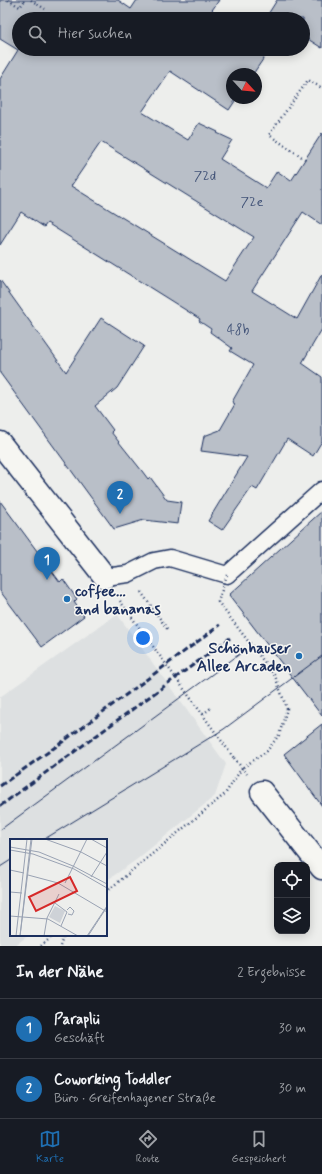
<!DOCTYPE html>
<html lang="de">
<head>
<meta charset="utf-8">
<style>
  body { margin:0; font-family:Mynerve,sans-serif; background:#20242c; color:#f1f3f6 }
  .controls { position:absolute; right:12px; bottom:12px; display:grid; overflow:hidden; border-radius:8px; box-shadow:0 2px 10px #0003 }
  .controls button { width:36px; height:36px; display:grid; place-items:center; padding:0; border:0; border-bottom:1px solid #363941; background:#171b24; color:#f1f3f6; font:20px sans-serif }
  .compass { position:absolute; left:226px; top:68px; width:36px; height:36px; border-radius:50%; background:#171b24; box-shadow:0 2px 10px #0003; rotate:116deg }
  .you { position:absolute; left:143px; top:638px; width:14px; height:14px; margin:-10px; border:3px solid #fff; border-radius:50%; background:#1a73e8; box-shadow:0 0 0 6px #1a73e833 }
  .badge { display:grid; place-items:center; width:26px; height:26px; border-radius:50%; background:#1f6fb2; color:#fff; font-size:13px; font-weight:700 }
  .pin { position:absolute; translate:-50% -33px; filter:drop-shadow(0 1px 2px #0008) }
  .pin::after { content:''; position:absolute; top:21px; width:14px; height:12px; background:inherit; clip-path:polygon(0 0,100% 0,50% 100%) }
  .list { margin:0; padding:0; list-style:none }
  h2 { display:flex; justify-content:space-between; align-items:center; height:52px; margin:0; padding:0 16px; font-size:17px }
  h2 small { font-size:13px; font-weight:400; color:#9ea1a6 }
  .list li { display:grid; grid-template-columns:26px 1fr auto; gap:12px; align-items:center; box-sizing:border-box; height:60px; padding:0 16px; border-top:1px solid #363941 }
  .list b { display:block; font-size:15px; white-space:nowrap }
  .list p { margin:0; font-size:13px; white-space:nowrap; color:#9ea1a6 }
  .list em { font-size:13px; font-style:normal; color:#9ea1a6 }
  .icon { flex:none; width:22px; height:22px; fill:none; stroke:currentColor; stroke-width:2; stroke-linecap:round; stroke-linejoin:round }
  .map { position:relative; flex:none; width:322px; height:946px; overflow:hidden }
  .search { position:absolute; background:#171b24; box-shadow:0 2px 10px #0003; left:12px; right:12px; top:12px; height:44px; display:flex; align-items:center; gap:10px; box-sizing:border-box; padding:0 14px; border-radius:22px; color:#9ea1a6; font-size:15px }
  .sheet { height:172px; background:#171b24 }
  nav { display:flex; justify-content:space-around; align-items:center; box-sizing:border-box; height:56px; border-top:1px solid #363941; background:#171b24; font-size:11px; color:#9ea1a6 }
  nav a { display:grid; justify-items:center; gap:2px }
  nav .on { color:#1f6fb2 }
  .map>svg:first-child { display:block }
</style>
</head>
<body>
<div class="map">
<svg width="322" height="946" viewBox="0 0 322 946">
  <rect width="100%" height="100%" fill="#edeeec"/>
  <filter id="ink" filterUnits="userSpaceOnUse"><feTurbulence type="fractalNoise" baseFrequency=".025" numOctaves="2"/><feDisplacementMap in="SourceGraphic" scale="8" xChannelSelector="R" yChannelSelector="G"/><feConvolveMatrix kernelMatrix="1 2 1 2 8 2 1 2 1" color-interpolation-filters="sRGB"/></filter>
  <g filter="url(#ink)">
    <!-- built -->
    <path fill="#dde0e1" d="M117,614l109,150 -11,32 -79,64 -30,21v-41h-95v95h18l-15,11h-14v-249z"/>
    <!-- building -->
    <path fill="#b9bfc8" stroke="#1b2f5e" fill-rule="evenodd" d="M0,0h118l13,9 6,-9h82l-13,19h-187v30h251l-17,25h-21v24h5l-8,12 -59,-39 -28,41 46,28 11,-17 19,9 -1,1 15,7 -12,19 46,29 11,-17 14,10 31,-48v92l-19,-13 -51,79 45,28 25,-45v55l-20,34 20,14v64l-9,15 -26,-17 -30,51 -5,-3 -30,43 -14,-9 39,-64 -46,-6 3,-15 16,-6 15,-26 -3,-2 21,-37 -23,-14 2,-3 -22,-16 1,-3 -12,-8 1,-2 -153,-96 -3,4 -23,-15 -21,33v-166l18,-29 -18,-11zM101,142l153,95 -29,44 -154,-95z
      M277,0h45v48l-19,-12v-17h-38z
      M0,280l66,92 35,-54 43,28 -27,42 -22,18 18,24 -2,2 31,39 6,8 2,-2 17,23 14,2 -3,22 -34,-4 -30,9 -114,-156z
      M0,501l60,81 3,-3 14,20 -3,3 10,14 -42,31 -42,-56z
      M322,511v205l-93,-121z
      M322,724v82l-38,-52z"/>
    <g fill="none" stroke-linecap="round" stroke-linejoin="round">
      <!-- lane casing -->
      <g stroke="#1b2f5e" stroke-width="19">
        <path id="lane" d="M105,577l23,-3 26,-13 16,-3 57,17 95,-85"/>
      </g>
      <!-- street casing -->
      <g stroke="#1b2f5e" stroke-width="25">
        <path id="street" d="M0,443l105,134
          M262,792l60,76"/>
      </g>
      <!-- path -->
      <path stroke="#1b2f5e" stroke-width="2.5" stroke-dasharray="1 3" stroke-linecap="butt" d="M8,0l12,7 5,-7
        M31,0l14,9
        M305,159l-36,-24 39,-55 14,8
        M141,592l27,38
        M203,714l8,-6
        M234,758l13,16
        M106,892l119,-98 17,-26
        M41,946l13,-11
        M60,946l4,-11"/>
      <!-- lane -->
      <use href="#lane" stroke="#f6f6f2" stroke-width="16"/>
      <!-- street -->
      <use href="#street" stroke="#f6f6f2" stroke-width="22"/>
      <!-- tram -->
      <path stroke="#1b2f5e" stroke-width="1" d="M0,830l241,-177
        M43,840l181,-111 98,-73
        M0,867l11,-7"/>
      <!-- rail -->
      <path stroke="#1b2f5e" stroke-width="3" stroke-dasharray="6 3" stroke-linecap="butt" d="M0,786l61,-43 159,-118
        M0,806l230,-168"/>
      <!-- path-bridge -->
      <path stroke="#1b2f5e" stroke-width="2.5" stroke-dasharray="1 3" stroke-linecap="butt" d="M227,575l-9,27 57,74 12,33 -8,26 -12,16 -25,17
        M120,601l114,157"/>
    </g>
  </g>
  <!-- markers -->
  <g fill="#1f6fb2" stroke="#f6f6f2" stroke-width="1.5">
    <circle cx="67" cy="599" r="4"/>
    <circle cx="299" cy="656" r="4"/>
  </g>
  <g text-anchor="middle" stroke-width="3" stroke-linejoin="round" paint-order="stroke">
    <!-- number labels -->
    <g font-size="14" fill="#425378">
      <text x="205" y="180">72d</text>
      <text x="252" y="206">72e</text>
      <text x="238" y="334">48b</text>
    </g>
    <!-- poi labels -->
    <g font-size="16" font-weight="bold" fill="#1b2f5e" stroke="#f6f6f2" text-anchor="start">
      <text x="75" y="596">coffee...<tspan x="75" dy="18">and bananas</tspan></text>
      <text x="291" y="653" text-anchor="end">Schönhauser<tspan x="291" dy="18">Allee Arcaden</tspan></text>
    </g>
  </g>
  <!-- overview -->
  <g transform="translate(10 839)">
    <rect width="97" height="97" fill="#edeeec"/>
    <path d="M45,67l10,5 -5,12 -11,-6z" fill="#ced2d7"/>
    <path fill="none" stroke="#99a2b3" stroke-width="1" d="M35,0l36,13 26,14M81,0l16,9M0,8l29,5 34,14 34,18M0,11l23,4 41,15 33,19M0,31l14,3M18,36l30,8 49,29M81,38l16,-25M55,44l22,-44M0,53l12,1M45,64l12,9 -6,14M57,71l3,-3 4,4 -2,4 -4,-1M0,77l38,3 30,17M6,97l11,-97M10,97l12,-97M10,97l11,-97M34,97l3,-18 12,-24M77,97l20,-30M78,97l19,-29"/>
    <path fill="#d62828" fill-opacity="0.15" stroke="#d62828" stroke-width="2" d="M60,38l7,14 -41,20 -7,-14z"/>
    <rect width="97" height="97" fill="none" stroke="#1b2f5e" stroke-width="2"/>
  </g>
</svg>
<div class="controls">
<button><svg class="icon" aria-label="locate" viewBox="0 0 24 24"><circle cx="12" cy="12" r="6"/><path d="M12 2v4M12 18v4M2 12h4M18 12h4"/></svg></button>
<button><svg class="icon" aria-label="layers" viewBox="0 0 24 24"><path d="M12 4l9 5-9 5-9-5zM3 14l9 5 9-5"/></svg></button>
</div>
<svg class="compass" viewBox="-18 -18 36 36"><path d="M0-13l5 13h-10z" fill="#e53935"/><path d="M0 13l5-13h-10z" fill="#9ea1a6"/></svg>
<div class="you"></div>
<div class="pin badge" style="left:47px;top:580px">1</div>
<div class="pin badge" style="left:120px;top:514px">2</div>
<div class="search"><svg class="icon" aria-label="search" viewBox="0 0 24 24"><circle cx="10" cy="10" r="6"/><path d="M15 15l6 6"/></svg>Hier suchen</div>
</div>
<section class="sheet">
<h2>In der Nähe<small>2 Ergebnisse</small></h2>
<ul class="list">
<li><span class="badge">1</span><div><b>Paraplü</b><p>Geschäft</p></div><em>30 m</em></li>
<li><span class="badge">2</span><div><b>Coworking Toddler</b><p>Büro · Greifenhagener Straße</p></div><em>30 m</em></li>
</ul>
</section>
<nav>
<a class="on"><svg class="icon" aria-label="map" viewBox="0 0 24 24"><path d="M3 6l6-2 6 2 6-2v14l-6 2-6-2-6 2zM9 4v14M15 6v14"/></svg>Karte</a>
<a><svg class="icon" aria-label="directions" viewBox="0 0 24 24"><path d="M12 3l9 9-9 9-9-9zM9 14v-3h6M13 9l2 2-2 2"/></svg>Route</a>
<a><svg class="icon" aria-label="saved" viewBox="0 0 24 24"><path d="M7 4h10v16l-5-4-5 4z"/></svg>Gespeichert</a>
</nav>
</body>
</html>
